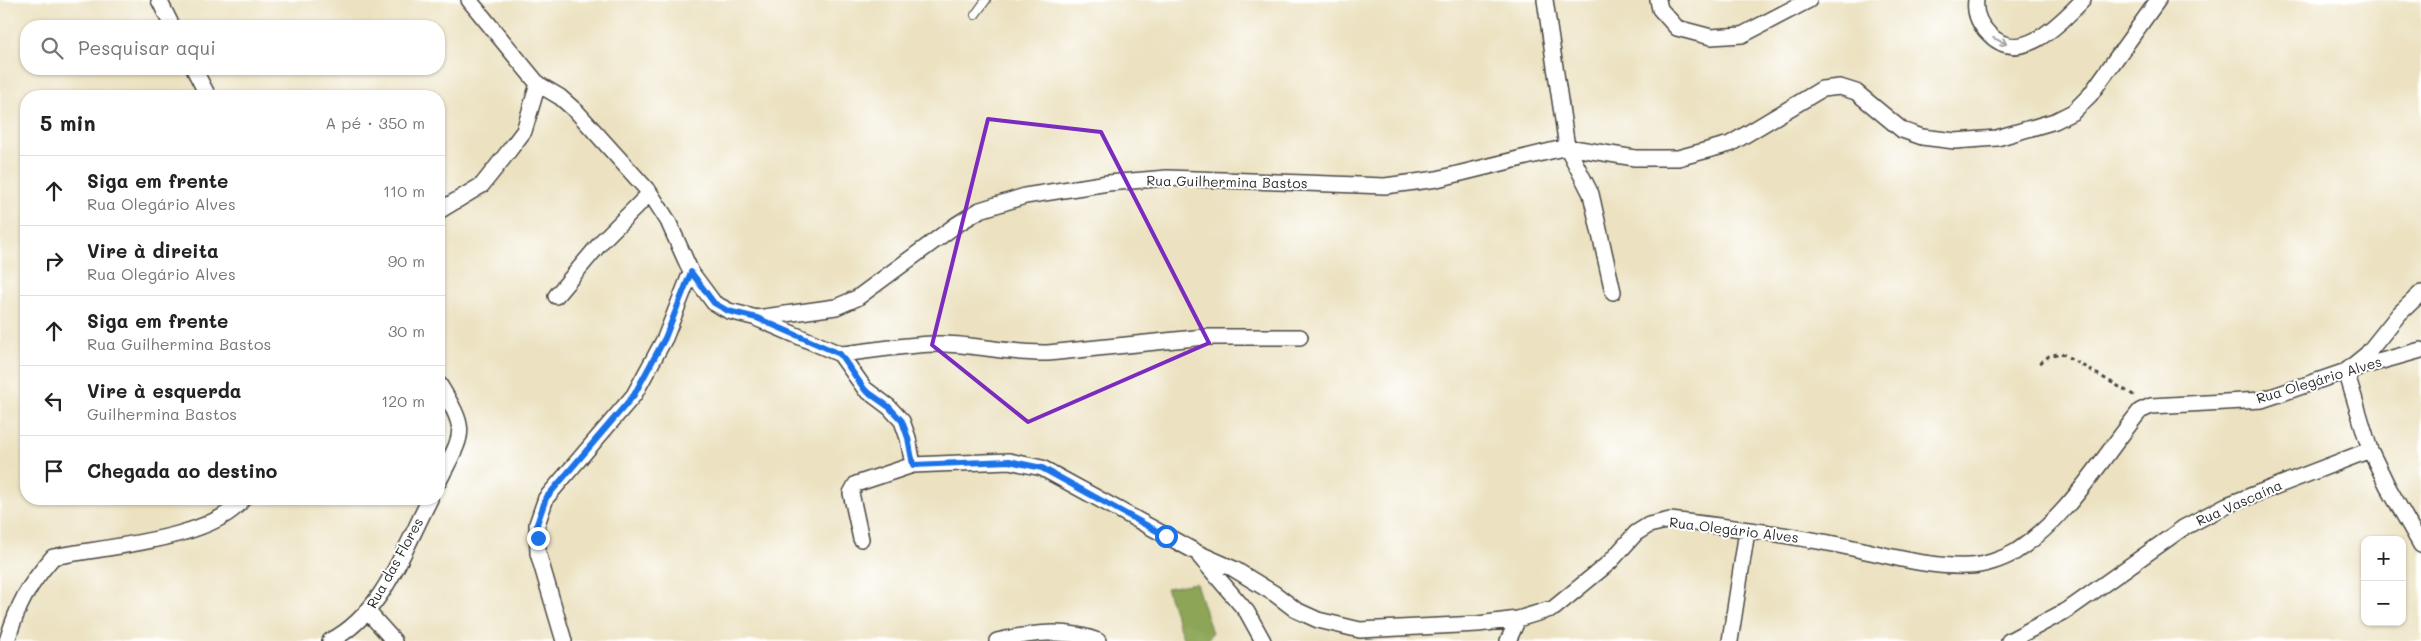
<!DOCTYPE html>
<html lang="pt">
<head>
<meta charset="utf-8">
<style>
  body { margin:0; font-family:Mali,sans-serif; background:#f6f6f6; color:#222 }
  .controls { position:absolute; right:15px; bottom:15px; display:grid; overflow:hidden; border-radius:10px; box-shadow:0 1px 4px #0004 }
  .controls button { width:45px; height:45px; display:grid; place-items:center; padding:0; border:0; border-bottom:1px solid #e0e0e0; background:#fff; color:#222; font:25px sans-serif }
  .stop { position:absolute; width:15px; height:15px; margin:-11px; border:4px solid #1a73e8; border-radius:50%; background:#fff }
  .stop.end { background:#1a73e8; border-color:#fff; box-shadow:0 1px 5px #0008 }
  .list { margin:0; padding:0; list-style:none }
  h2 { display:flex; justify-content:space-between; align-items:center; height:65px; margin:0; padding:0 20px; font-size:21px }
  h2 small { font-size:16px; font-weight:400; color:#767676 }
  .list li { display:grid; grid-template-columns:32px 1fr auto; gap:15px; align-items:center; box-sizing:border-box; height:70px; padding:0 20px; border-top:1px solid #e0e0e0 }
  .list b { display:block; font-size:19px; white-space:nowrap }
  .list p { margin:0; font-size:16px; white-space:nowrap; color:#767676 }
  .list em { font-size:16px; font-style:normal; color:#767676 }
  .icon { flex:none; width:28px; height:28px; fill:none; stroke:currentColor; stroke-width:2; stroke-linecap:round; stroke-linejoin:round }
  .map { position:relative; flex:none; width:2421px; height:641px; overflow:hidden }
  .search { position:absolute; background:#fff; box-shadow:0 1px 4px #0004; left:20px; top:20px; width:425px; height:55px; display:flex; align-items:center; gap:12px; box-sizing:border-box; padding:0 18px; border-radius:20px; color:#767676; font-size:19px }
  .panel { position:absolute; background:#fff; box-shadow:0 1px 4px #0004; left:20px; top:90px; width:425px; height:415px; border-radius:20px }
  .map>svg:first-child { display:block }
</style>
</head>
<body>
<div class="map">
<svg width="2421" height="641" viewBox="0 0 2421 641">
  <rect width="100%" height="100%" fill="#fff"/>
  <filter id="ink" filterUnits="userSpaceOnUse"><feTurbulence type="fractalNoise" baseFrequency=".02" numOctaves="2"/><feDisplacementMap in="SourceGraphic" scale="10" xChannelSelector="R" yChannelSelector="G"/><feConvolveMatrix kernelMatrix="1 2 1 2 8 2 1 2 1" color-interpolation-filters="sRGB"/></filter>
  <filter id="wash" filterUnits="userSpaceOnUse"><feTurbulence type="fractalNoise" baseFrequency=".0096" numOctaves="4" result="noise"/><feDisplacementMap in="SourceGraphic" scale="20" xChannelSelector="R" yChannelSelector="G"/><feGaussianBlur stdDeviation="1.12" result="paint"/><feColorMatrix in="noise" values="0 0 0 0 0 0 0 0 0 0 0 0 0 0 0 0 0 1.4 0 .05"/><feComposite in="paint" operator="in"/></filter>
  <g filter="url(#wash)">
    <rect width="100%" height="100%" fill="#ece2c1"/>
    <!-- forest -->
    <path fill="#8ca556" stroke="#5c6840" d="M1196,583l16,50 -5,8h-23l-18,-53z"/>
  </g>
  <g filter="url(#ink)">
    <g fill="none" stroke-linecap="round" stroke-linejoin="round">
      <!-- service casing -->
      <g stroke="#484642" stroke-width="10">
        <path id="service" d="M975,15l11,-15"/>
      </g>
      <!-- minor casing -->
      <g stroke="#484642" stroke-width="18">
        <path id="minor" d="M159,0l13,26
          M469,0l69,84 22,13 17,15 73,81 18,28 23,51 23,31 15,8 28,7 79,-11 21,-9 99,-73 24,-15 45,-14 83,-13 59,-5 218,8 52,-7 130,-32 68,11h43l52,-14 92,-55 18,-2 16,5 46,38 20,7 33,4 42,-3 58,-17 18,-9 17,-17 68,-95
          M1545,0l22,147 24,47 22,98
          M1658,0l2,9 17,19 34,9 31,-2 67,-35
          M1976,0c-2,14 4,25 13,34 32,33 72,-12 94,-34
          M194,69l14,27
          M439,211l43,-26 23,-29 19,-25 14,-47
          M2421,293l-22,21 -32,40 -21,17 24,79 18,37 33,58
          M556,296l47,-56 47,-47
          M758,319l82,35 25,35 24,18 13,14 6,17 5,27 96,-4 33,7 156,85 36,16 41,25 21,16 22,10 42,10 118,-6 40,-5 36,-11 56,-46 26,-29 13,-8 21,-5c51,6 103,12 153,22 48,8 97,26 146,24 14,0 34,-7 46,-14 53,-34 86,-93 125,-141l11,-5 111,-6 84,-29 75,-21
          M840,354c34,-3 70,-11 104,-10 35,1 69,10 104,9l157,-16h95
          M439,384c30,49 25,47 0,97
          M861,539l-10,-46 5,-9 57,-19
          M1200,557l47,55 16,29
          M368,612l26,29
          M7,641c11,-37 21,-55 46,-84 48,-10 160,-17 190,-58
          M330,641c53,-27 74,-92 100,-142
          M564,641l-26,-88 -1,-29 9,-26 88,-103 31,-57 26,-66
          M997,641c33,-8 69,-13 101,0
          M1508,641l10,-22
          M1730,641l17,-110
          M2009,641l60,-32 114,-81 44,-23 143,-55"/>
      </g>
      <!-- path -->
      <path stroke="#484642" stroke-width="3" stroke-dasharray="4 4" stroke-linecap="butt" d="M2040,363l9,-7 12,-3 74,43"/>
      <!-- service -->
      <use href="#service" stroke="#fff" stroke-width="8"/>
      <!-- minor -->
      <use href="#minor" stroke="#fff" stroke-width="15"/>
    </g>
    <!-- one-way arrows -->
    <defs><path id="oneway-shaft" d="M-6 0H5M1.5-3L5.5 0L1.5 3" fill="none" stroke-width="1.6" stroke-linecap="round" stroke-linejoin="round" transform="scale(1.25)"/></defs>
    <use stroke="#a0a0a0" href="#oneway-shaft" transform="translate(2000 41) rotate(25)"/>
  </g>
  <g fill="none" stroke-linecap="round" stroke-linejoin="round" filter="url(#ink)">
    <!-- route -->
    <path stroke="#1a73e8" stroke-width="6" d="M538,538l-1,-14 9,-26 88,-103 31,-57 26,-66 23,31 14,8 29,7 83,36 25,36 24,17 13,14 6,17 5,27 96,-4 33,7 124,68"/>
  </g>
  <!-- marked area -->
  <path fill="none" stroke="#7b2cbf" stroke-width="4" stroke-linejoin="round" d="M988,119l113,13 108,211 -181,79 -96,-77z"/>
  <g text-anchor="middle" stroke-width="4" stroke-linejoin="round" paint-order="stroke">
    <!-- street labels -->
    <g font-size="14" fill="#2b2b2b" stroke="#fff">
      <text transform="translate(1227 182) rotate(1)" y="5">Rua Guilhermina Bastos</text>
      <text transform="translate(2319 380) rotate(-17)" y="5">Rua Olegário Alves</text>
      <text transform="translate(2239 503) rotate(-24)" y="5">Rua Vascaína</text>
      <text transform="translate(1734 530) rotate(7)" y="5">Rua Olegário Alves</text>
      <text transform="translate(395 563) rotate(-61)" y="5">Rua das Flores</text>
    </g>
  </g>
</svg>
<div class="controls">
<button>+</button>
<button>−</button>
</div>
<div class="stop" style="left:1166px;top:536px"></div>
<div class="stop end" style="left:538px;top:538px"></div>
<div class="search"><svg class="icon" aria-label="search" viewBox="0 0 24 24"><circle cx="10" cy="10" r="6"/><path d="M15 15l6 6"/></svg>Pesquisar aqui</div>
<section class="panel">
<h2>5 min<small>A pé · 350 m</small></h2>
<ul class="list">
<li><svg class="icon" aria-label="ahead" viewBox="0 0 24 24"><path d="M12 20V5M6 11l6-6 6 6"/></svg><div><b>Siga em frente</b><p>Rua Olegário Alves</p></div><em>110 m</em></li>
<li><svg class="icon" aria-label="right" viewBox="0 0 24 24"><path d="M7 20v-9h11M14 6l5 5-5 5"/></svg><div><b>Vire à direita</b><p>Rua Olegário Alves</p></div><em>90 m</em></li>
<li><svg class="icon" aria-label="ahead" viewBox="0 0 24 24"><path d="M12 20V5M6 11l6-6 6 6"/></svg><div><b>Siga em frente</b><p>Rua Guilhermina Bastos</p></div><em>30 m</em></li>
<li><svg class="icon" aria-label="left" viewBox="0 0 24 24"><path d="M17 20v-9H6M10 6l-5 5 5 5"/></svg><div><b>Vire à esquerda</b><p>Guilhermina Bastos</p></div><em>120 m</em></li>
<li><svg class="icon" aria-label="arrive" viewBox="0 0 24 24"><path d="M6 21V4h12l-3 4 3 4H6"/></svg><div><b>Chegada ao destino</b></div></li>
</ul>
</section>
</div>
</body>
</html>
